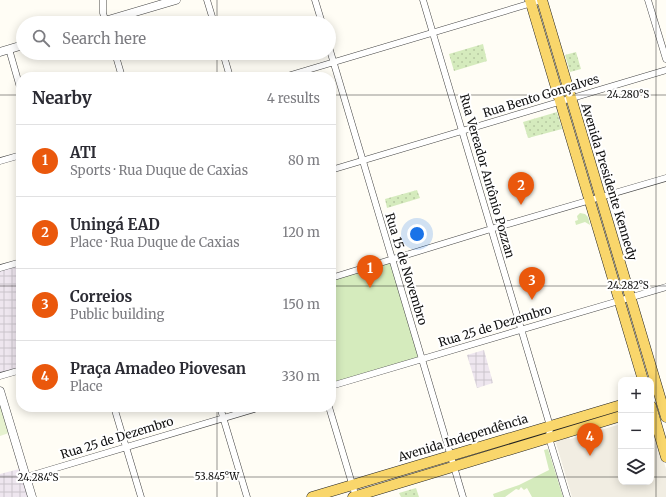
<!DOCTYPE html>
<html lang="en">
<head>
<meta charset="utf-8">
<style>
  body { margin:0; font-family:Merriweather,serif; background:#f2f2f3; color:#2b2b33 }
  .controls { position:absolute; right:12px; bottom:12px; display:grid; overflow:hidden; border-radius:8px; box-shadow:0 2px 10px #0003 }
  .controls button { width:36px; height:36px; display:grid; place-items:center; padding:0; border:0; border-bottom:1px solid #e1e1e2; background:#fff; color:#2b2b33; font:20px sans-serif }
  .you { position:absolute; left:417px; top:234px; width:14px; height:14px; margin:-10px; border:3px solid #fff; border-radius:50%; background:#1a73e8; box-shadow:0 0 0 6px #1a73e833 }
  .badge { display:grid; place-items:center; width:26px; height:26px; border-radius:50%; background:#ea580c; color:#fff; font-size:13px; font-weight:700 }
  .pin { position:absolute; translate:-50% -33px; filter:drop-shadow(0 1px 2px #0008) }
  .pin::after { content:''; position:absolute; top:21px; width:14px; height:12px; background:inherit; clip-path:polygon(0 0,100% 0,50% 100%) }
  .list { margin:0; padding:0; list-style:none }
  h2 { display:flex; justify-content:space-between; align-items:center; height:52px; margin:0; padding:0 16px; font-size:17px }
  h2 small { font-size:13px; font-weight:400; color:#7c7c81 }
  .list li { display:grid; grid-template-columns:26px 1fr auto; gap:12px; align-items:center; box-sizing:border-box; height:72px; padding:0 16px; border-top:1px solid #e1e1e2 }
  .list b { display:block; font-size:15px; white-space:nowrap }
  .list p { margin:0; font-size:13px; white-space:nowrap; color:#7c7c81 }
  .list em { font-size:13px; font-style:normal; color:#7c7c81 }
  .icon { flex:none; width:22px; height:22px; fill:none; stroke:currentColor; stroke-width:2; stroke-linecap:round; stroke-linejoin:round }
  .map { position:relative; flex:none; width:666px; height:497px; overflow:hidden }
  .search { position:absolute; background:#fff; box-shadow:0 2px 10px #0003; left:16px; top:16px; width:320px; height:44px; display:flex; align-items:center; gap:10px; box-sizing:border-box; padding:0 14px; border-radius:22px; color:#7c7c81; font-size:15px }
  .panel { position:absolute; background:#fff; box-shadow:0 2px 10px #0003; left:16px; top:72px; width:320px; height:340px; border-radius:16px }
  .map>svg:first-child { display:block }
</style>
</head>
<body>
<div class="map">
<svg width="666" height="497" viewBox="0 0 666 497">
  <defs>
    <pattern id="industrial-grid" width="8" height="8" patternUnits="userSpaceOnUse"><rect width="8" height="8" fill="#eee6ef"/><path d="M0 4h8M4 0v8" fill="none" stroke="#cbc4cc"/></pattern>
    <pattern id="grass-dots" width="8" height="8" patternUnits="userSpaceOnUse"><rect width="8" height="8" fill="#d5ebbd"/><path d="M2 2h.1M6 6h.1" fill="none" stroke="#b6c8a1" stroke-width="1.8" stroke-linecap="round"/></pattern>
  </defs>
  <rect width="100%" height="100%" fill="#fffdf5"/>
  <!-- industrial -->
  <path fill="url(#industrial-grid)" d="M21,262v108l-21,6v-108z
    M484,350l9,33 -16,5 -10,-33z
    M23,468l9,29h-32v-23z"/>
  <!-- grass -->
  <path fill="url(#grass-dots)" d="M483,44l4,17 -33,10 -5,-17z
    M576,52l5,17 -11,3 -5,-17z
    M557,112l5,17 -34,9 -5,-16z
    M417,190l3,8 -33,10 -2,-9z
    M416,488l3,9h-18l-2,-4z"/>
  <!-- park -->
  <path fill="#d5ebbd" d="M580,213l5,1 3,3 2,8 -5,-3 -9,3 -1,-4 3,-1 -1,-4z
    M392,260l30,99 -91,27v-108z
    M548,449l15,48h-31l-5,-9 -3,2 -3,-3 -2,3 -3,-1 -11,8h-11l-1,-3 26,-9 30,-15 -5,-20z"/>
  <!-- pitch -->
  <path fill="#e6f2cf" d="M0,391l12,41 -12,4z"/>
  <!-- plaza -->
  <path fill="#f1ede2" d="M651,414l1,10 14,45v28h-94l-16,-54 1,-2 10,-4 3,2 51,-15v58h30z"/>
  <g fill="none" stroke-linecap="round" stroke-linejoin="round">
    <!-- minor casing -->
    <g stroke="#444" stroke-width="7">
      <path id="minor" d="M103,0v13l3,10
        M207,0l7,23
        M315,0l7,23
        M423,0l127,426 -1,12 18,59
        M648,0l18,59
        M329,47l134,450
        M9,49l12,42
        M115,53l7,24
        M223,53l7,24
        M284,77l258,-77
        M0,161l21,-6
        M331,170l335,-100
        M0,268l21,-6
        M331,278l160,-49 175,-51
        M0,376l21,-6
        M331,386l335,-99
        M114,407l27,90
        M220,407l27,90
        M329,407l27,90
        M26,477l235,-70"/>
    </g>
    <!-- tertiary casing -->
    <g stroke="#444" stroke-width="9">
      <path id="tertiary" d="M98,23l78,-23
        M0,52l23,-7
        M0,391l32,106"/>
    </g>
    <!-- primary casing -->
    <g stroke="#222" stroke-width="11">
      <path id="primary" d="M530,0l113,380
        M542,0l124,417
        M651,406l15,51
        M312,497l309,-92
        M353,497l268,-81"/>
    </g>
    <!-- minor -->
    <use href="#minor" stroke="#fff" stroke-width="6"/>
    <!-- tertiary -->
    <use href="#tertiary" stroke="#fff" stroke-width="8"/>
    <!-- primary -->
    <use href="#primary" stroke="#f9d66b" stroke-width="10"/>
  </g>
  <!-- ticks -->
  <path fill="none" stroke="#111" stroke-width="1" stroke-opacity="0.45" d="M217,0v23M656,0v497M217,53v24M0,95h21M331,95h335M0,286h21M331,286h335M217,407v90M0,477h621M651,477h15"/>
  <g text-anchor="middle" stroke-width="4" stroke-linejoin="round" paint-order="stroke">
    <!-- street labels -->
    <g font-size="12" fill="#111" stroke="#fff">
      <text transform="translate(541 96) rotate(-17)" y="4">Rua Bento Gonçalves</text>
      <text transform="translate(487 176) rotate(74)" y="4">Rua Vereador Antônio Pozzan</text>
      <text transform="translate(609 182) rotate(73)" y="4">Avenida Presidente Kennedy</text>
      <text transform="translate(406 269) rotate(73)" y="4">Rua 15 de Novembro</text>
      <text transform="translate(495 326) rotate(-17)" y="4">Rua 25 de Dezembro</text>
      <text transform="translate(117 438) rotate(-17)" y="4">Rua 25 de Dezembro</text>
      <text transform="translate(463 438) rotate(-17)" y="4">Avenida Independência</text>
    </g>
  </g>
  <g font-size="10" text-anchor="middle" fill="#111" stroke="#fff" stroke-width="4" stroke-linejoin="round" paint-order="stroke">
    <text x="628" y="98">24.280°S</text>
    <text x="628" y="289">24.282°S</text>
    <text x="217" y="480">53.845°W</text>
    <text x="38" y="481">24.284°S</text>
  </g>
</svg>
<div class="controls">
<button>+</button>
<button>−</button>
<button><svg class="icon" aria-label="layers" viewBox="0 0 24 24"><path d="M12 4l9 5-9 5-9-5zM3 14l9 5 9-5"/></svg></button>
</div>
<div class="you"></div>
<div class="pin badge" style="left:370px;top:288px">1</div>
<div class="pin badge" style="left:521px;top:205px">2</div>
<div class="pin badge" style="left:532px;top:300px">3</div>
<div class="pin badge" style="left:590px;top:456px">4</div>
<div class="search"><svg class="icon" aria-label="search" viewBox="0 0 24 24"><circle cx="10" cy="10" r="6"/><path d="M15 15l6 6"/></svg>Search here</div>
<section class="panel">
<h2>Nearby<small>4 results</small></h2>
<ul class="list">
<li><span class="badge">1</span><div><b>ATI</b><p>Sports · Rua Duque de Caxias</p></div><em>80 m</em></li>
<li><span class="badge">2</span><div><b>Uningá EAD</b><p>Place · Rua Duque de Caxias</p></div><em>120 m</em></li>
<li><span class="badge">3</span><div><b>Correios</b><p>Public building</p></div><em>150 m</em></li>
<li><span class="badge">4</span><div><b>Praça Amadeo Piovesan</b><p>Place</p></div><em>330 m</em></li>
</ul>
</section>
</div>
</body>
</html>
